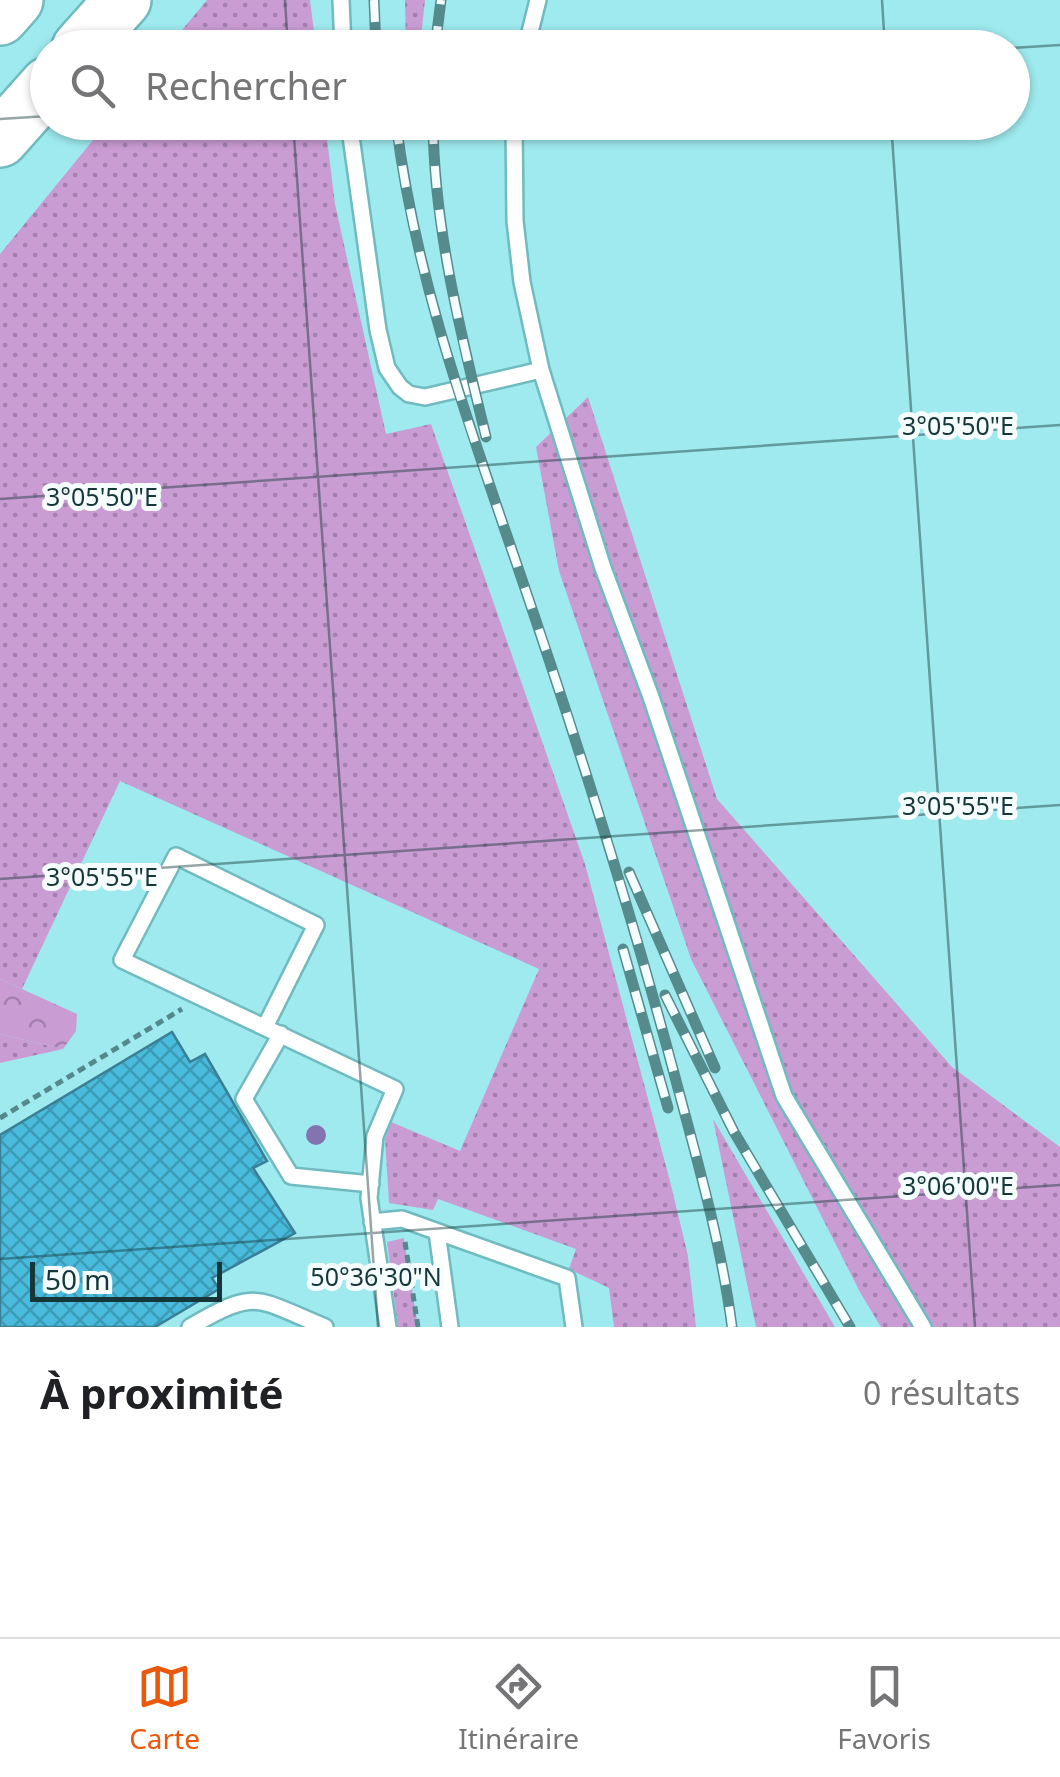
<!DOCTYPE html>
<html lang="fr">
<head>
<meta charset="utf-8">
<style>
  body { margin:0; font-family:"Noto Sans",sans-serif; background:#f2f2f2; color:#202124 }
  .scale { position:absolute; left:30px; bottom:25px; width:192px; box-sizing:border-box; padding-left:10px; border:5px solid #163739; border-top:0; font-size:28px; line-height:35px; white-space:nowrap; color:#163739; -webkit-text-stroke:8px #f6fdfe; paint-order:stroke }
  .list { margin:0; padding:0; list-style:none }
  h2 { display:flex; justify-content:space-between; align-items:center; height:130px; margin:0; padding:0 40px; font-size:42px }
  h2 small { font-size:32px; font-weight:400; color:#757577 }
  .icon { flex:none; width:55px; height:55px; fill:none; stroke:currentColor; stroke-width:2; stroke-linecap:round; stroke-linejoin:round }
  .map { position:relative; flex:none; width:1060px; height:1327px; overflow:hidden }
  .search { position:absolute; background:#fff; box-shadow:0 2px 8px #0004; left:30px; right:30px; top:30px; height:110px; display:flex; align-items:center; gap:25px; box-sizing:border-box; padding:0 35px; border-radius:55px; color:#757577; font-size:38px }
  .sheet { height:310px; background:#fff }
  nav { display:flex; justify-content:space-around; align-items:center; box-sizing:border-box; height:140px; border-top:2px solid #e0e0e0; background:#fff; font-size:28px; color:#757577 }
  nav a { display:grid; justify-items:center; gap:5px }
  nav .on { color:#ea580c }
  .map>svg:first-child { display:block }
</style>
</head>
<body>
<div class="map">
<svg width="1060" height="1327" viewBox="0 0 1060 1327">
  <defs>
    <pattern id="grass-dots" width="8" height="8" patternUnits="userSpaceOnUse" patternTransform="scale(2.5)"><rect width="8" height="8" fill="#ca9cd4"/><path d="M2 2h.1M6 6h.1" fill="none" stroke="#a380ad" stroke-width="1.8" stroke-linecap="round"/></pattern>
    <pattern id="forest-crowns" width="20" height="18" patternUnits="userSpaceOnUse" patternTransform="scale(2.5)"><rect width="20" height="18" fill="#ca9cd4"/><path d="M2 6a3 3 0 1 1 6 0M12 15a3 3 0 1 1 6 0" fill="none" stroke="#a380ad"/></pattern>
    <pattern id="building-cross-hatch" width="8" height="8" patternUnits="userSpaceOnUse" patternTransform="scale(2.5)"><rect width="8" height="8" fill="#49bcdd"/><path d="M0 0l8 8M0 8l8-8" fill="none" stroke="#3c9ab4"/></pattern>
  </defs>
  <rect width="100%" height="100%" fill="#9eeaef"/>
  <!-- grass -->
  <path fill="url(#grass-dots)" d="M207,0h103l6,47h-148z
    M405,0h20l-5,47h-14z
    M107,123h218l10,81 51,230 45,-10 154,440 85,317 18,75 8,71h-82l-5,-39 -40,-19 7,-20 -138,-50 -5,11 -44,-7 -4,-64 6,-17 69,29 79,-182 -419,-188 -98,208 -22,-10v-725z
    M588,397l129,402 235,268 108,80v180h-179l-20,-33 -170,-335 -132,-388 -23,-124z
    M0,1034l63,15 -63,14z
    M713,1119l122,208h-79z
    M404,1238v1l14,88h-20l-11,-85z"/>
  <!-- forest -->
  <path fill="url(#forest-crowns)" d="M0,979l77,35 -1,17 -13,18 -63,-15z"/>
  <!-- building -->
  <path fill="url(#building-cross-hatch)" stroke="#3a7f94" stroke-width="2.5" d="M172,1032l18,30 15,-8 62,107 -14,7 42,65 -83,45 7,11 -64,38h-155v-192z"/>
  <g fill="none" stroke-linecap="round" stroke-linejoin="round">
    <!-- service casing -->
    <g stroke="#6fbbc0" stroke-width="20">
      <path id="service" d="M341,0l2,48
        M526,48l12,-48
        M349,122l29,208 9,38 13,19 9,7 16,3 116,-27
        M514,122l1,99 7,61 19,88 62,198 48,129 133,399 139,231
        M265,1027l51,-102 -140,-69 -54,104 273,129 -20,47 -6,62 19,129
        M281,1034l-37,65 47,77 80,8
        M372,1222l30,-3 165,59 7,49
        M437,1232l13,95
        M190,1327c68,-40 66,-28 135,0"/>
    </g>
    <!-- motorway casing -->
    <g stroke="#6fbbc0" stroke-width="60">
      <path id="motorway" d="M0,17l15,-17
        M80,48l43,-48
        M0,139l48,-54"/>
    </g>
    <!-- path -->
    <path stroke="#54888c" stroke-width="5" stroke-dasharray="8 5" stroke-linecap="butt" d="M0,1118l182,-109
      M405,1242l13,85"/>
    <!-- service -->
    <use href="#service" stroke="#fff" stroke-width="15"/>
    <!-- motorway -->
    <use href="#motorway" stroke="#fff" stroke-width="55"/>
    <!-- rail casing -->
    <g stroke="#568b8e" stroke-width="11">
      <path id="rail" d="M374,0l2,48
        M435,48l6,-48
        M396,122c19,155 71,297 121,443 58,169 112,339 158,512 22,83 46,165 57,250
        M433,122c1,107 28,212 53,315
        M629,872l86,196
        M623,949l45,159
        M665,995l69,137 116,195"/>
    </g>
    <!-- rail -->
    <use href="#rail" stroke="#f6fdfe" stroke-width="8" stroke-dasharray="22" stroke-linecap="butt"/>
  </g>
  <!-- trees -->
  <circle fill="#8274b0" cx="316" cy="1135" r="10"/>
  <!-- ticks -->
  <path fill="none" stroke="#163739" stroke-width="2.5" stroke-opacity="0.45" d="M285,0l3,48M882,0l3,48M1012,48l48,-3M0,119l48,-3M293,122l85,1205M891,122l84,1205M0,499l1060,-74M0,879l1060,-74M0,1259l1060,-74"/>
  <g font-size="25" text-anchor="middle" fill="#163739" stroke="#f6fdfe" stroke-width="10" stroke-linejoin="round" paint-order="stroke">
    <text x="958" y="435">3°05'50"E</text>
    <text x="102" y="506">3°05'50"E</text>
    <text x="958" y="815">3°05'55"E</text>
    <text x="102" y="886">3°05'55"E</text>
    <text x="958" y="1195">3°06'00"E</text>
    <text x="376" y="1286">50°36'30"N</text>
  </g>
</svg>
<div class="scale">50 m</div>
<div class="search"><svg class="icon" aria-label="search" viewBox="0 0 24 24"><circle cx="10" cy="10" r="6"/><path d="M15 15l6 6"/></svg>Rechercher</div>
</div>
<section class="sheet">
<h2>À proximité<small>0 résultats</small></h2>
<ul class="list">
</ul>
</section>
<nav>
<a class="on"><svg class="icon" aria-label="map" viewBox="0 0 24 24"><path d="M3 6l6-2 6 2 6-2v14l-6 2-6-2-6 2zM9 4v14M15 6v14"/></svg>Carte</a>
<a><svg class="icon" aria-label="directions" viewBox="0 0 24 24"><path d="M12 3l9 9-9 9-9-9zM9 14v-3h6M13 9l2 2-2 2"/></svg>Itinéraire</a>
<a><svg class="icon" aria-label="saved" viewBox="0 0 24 24"><path d="M7 4h10v16l-5-4-5 4z"/></svg>Favoris</a>
</nav>
</body>
</html>
